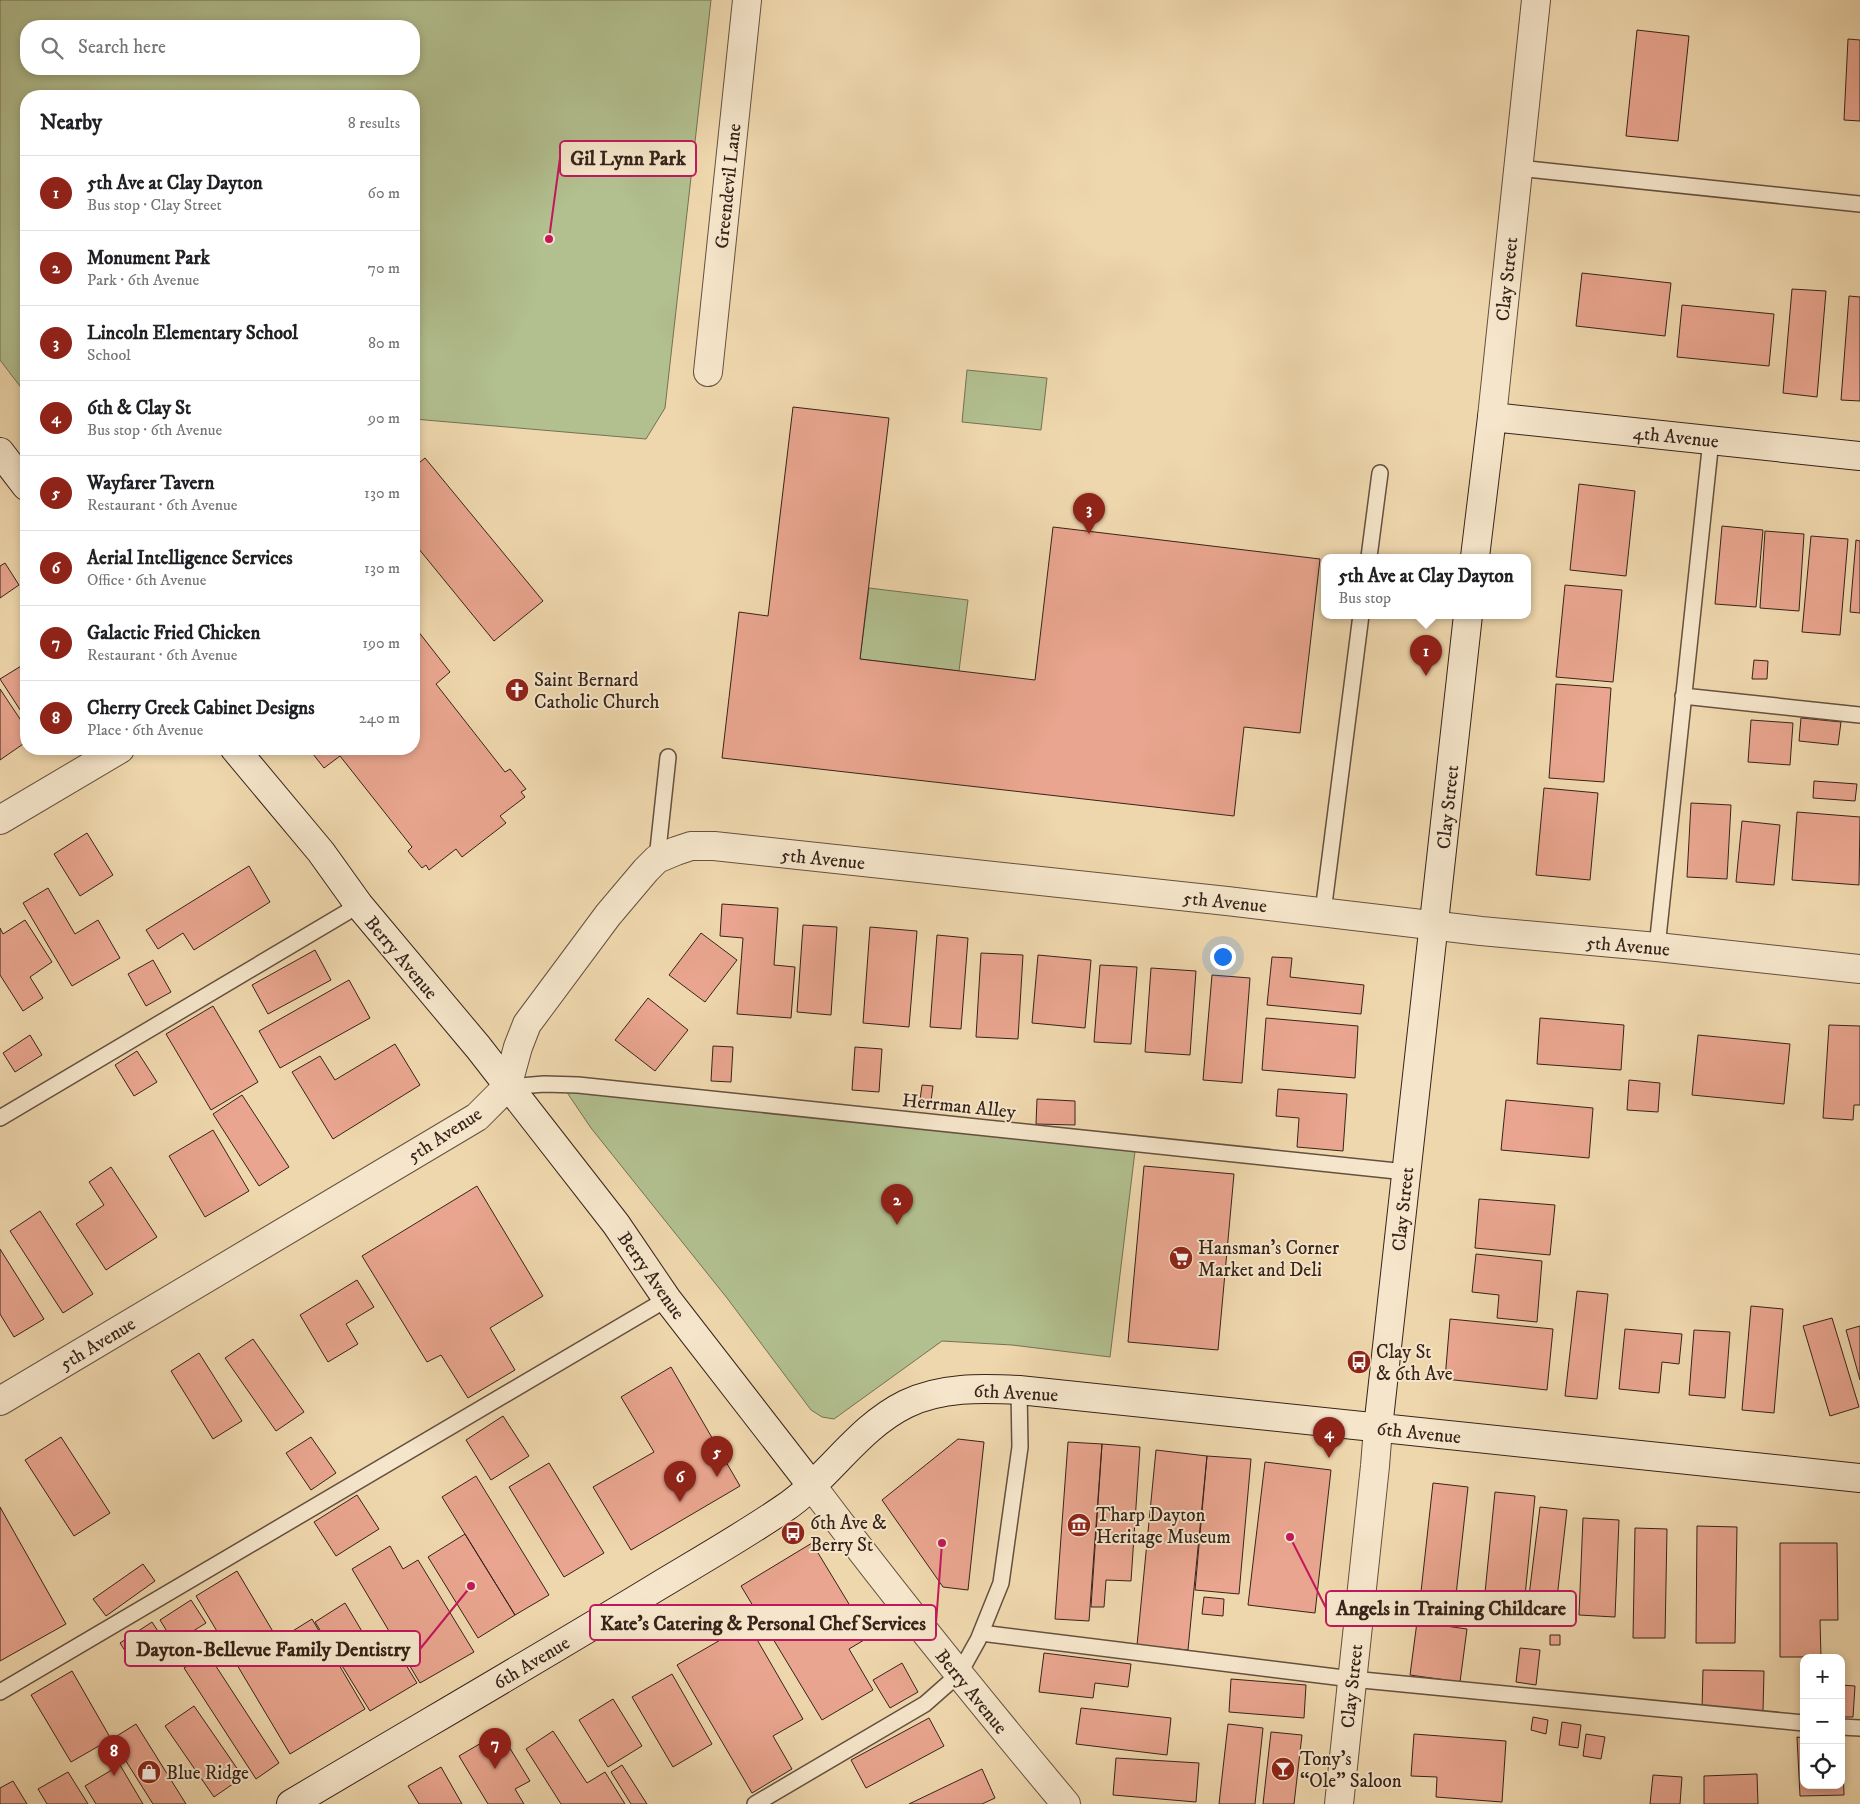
<!DOCTYPE html>
<html lang="en">
<head>
<meta charset="utf-8">
<style>
  body { margin:0; font-family:"IM FELL DW Pica",serif; background:#f2f2f2; color:#202124 }
  .controls { position:absolute; right:15px; bottom:15px; display:grid; overflow:hidden; border-radius:10px; box-shadow:0 2px 8px #0003 }
  .controls button { width:45px; height:45px; display:grid; place-items:center; padding:0; border:0; border-bottom:1px solid #e0e0e0; background:#fff; color:#202124; font:25px sans-serif }
  .you { position:absolute; left:1222px; top:956px; width:18px; height:18px; margin:-12px; border:4px solid #fff; border-radius:50%; background:#1a73e8; box-shadow:0 0 0 8px #1a73e833 }
  .badge { display:grid; place-items:center; width:32px; height:32px; border-radius:50%; background:#8f2418; color:#fff; font-size:16px; font-weight:700 }
  .pin { position:absolute; translate:-50% -41px; filter:drop-shadow(0 1px 2px #0008) }
  .pin::after { content:''; position:absolute; top:26px; width:18px; height:15px; background:inherit; clip-path:polygon(0 0,100% 0,50% 100%) }
  .popup { position:absolute; left:1321px; top:554px; width:210px; height:65px; box-sizing:border-box; display:grid; place-content:center; border-radius:10px; background:#fff; filter:drop-shadow(0 1px 4px #0005); font-size:16px; white-space:nowrap; color:#757577 }
  .popup b { font-size:19px; color:#202124 }
  .popup::after { content:''; position:absolute; left:50%; top:100%; margin-left:-10px; border:10px solid transparent; border-top-color:#fff }
  .list { margin:0; padding:0; list-style:none }
  h2 { display:flex; justify-content:space-between; align-items:center; height:65px; margin:0; padding:0 20px; font-size:21px }
  h2 small { font-size:16px; font-weight:400; color:#757577 }
  .list li { display:grid; grid-template-columns:32px 1fr auto; gap:15px; align-items:center; box-sizing:border-box; height:75px; padding:0 20px; border-top:1px solid #e0e0e0 }
  .list b { display:block; font-size:19px; white-space:nowrap }
  .list p { margin:0; font-size:16px; white-space:nowrap; color:#757577 }
  .list em { font-size:16px; font-style:normal; color:#757577 }
  .icon { flex:none; width:28px; height:28px; fill:none; stroke:currentColor; stroke-width:2; stroke-linecap:round; stroke-linejoin:round }
  .map { position:relative; flex:none; width:1860px; height:1804px; overflow:hidden }
  .search { position:absolute; background:#fff; box-shadow:0 2px 8px #0003; left:20px; top:20px; width:400px; height:55px; display:flex; align-items:center; gap:12px; box-sizing:border-box; padding:0 18px; border-radius:20px; color:#757577; font-size:19px }
  .panel { position:absolute; background:#fff; box-shadow:0 2px 8px #0003; left:20px; top:90px; width:400px; height:665px; border-radius:20px }
  .map>svg:first-child { display:block }
</style>
</head>
<body>
<div class="map">
<svg width="1860" height="1804" viewBox="0 0 1860 1804">
  <rect width="100%" height="100%" fill="#efd7ad"/>
  <filter id="stains"><feTurbulence type="fractalNoise" baseFrequency=".004" numOctaves="4"/><feColorMatrix values="0 0 0 0 .2 0 0 0 0 .09 0 0 0 0 .02 0 0 0 .5 -.17"/></filter>
  <radialGradient id="worn" r=".72"><stop offset=".6" stop-color="#630" stop-opacity="0"/><stop offset="1" stop-color="#630" stop-opacity=".3"/></radialGradient>
  <!-- green -->
  <path fill="#b2bf8f" stroke="#747154" fill-rule="evenodd" d="M0,0h711l-46,408 -19,31 -232,-20v-323h-388v298l-26,-34zM26,26h388v43h-388z
    M967,370l80,8 -6,52 -79,-8z
    M869,588l99,12 -9,71 -99,-12z
    M566,1091l147,13 422,47 -25,206 -98,-12 -70,-4 -108,78 -12,-2 -11,-7 -84,-112 -136,-170z"/>
  <!-- building -->
  <path fill="#e9a58f" stroke="#37231a" d="M1637,30l52,6 -11,105 -52,-5z
    M1848,39l12,1v81l-16,-1z
    M1582,273l89,10 -6,53 -89,-10z
    M1792,289l34,2 -9,106 -34,-4z
    M1849,296l11,1v104l-19,-1z
    M1682,305l92,9 -5,52 -92,-9z
    M793,407l96,11 -29,241 175,21 18,-153 267,32 -20,174 -56,-6 -10,89 -512,-58 17,-146 29,4z
    M425,458l118,143 -49,40 -80,-98v-76z
    M1579,484l56,7 -9,85 -56,-6z
    M1722,526l41,4 -7,77 -41,-3z
    M1765,531l39,3 -5,77 -39,-3z
    M1811,536l37,3 -8,96 -38,-3z
    M1856,540l4,1v72l-10,-1z
    M5,563l14,22 -19,13v-32z
    M1565,585l57,5 -9,92 -57,-5z
    M414,626l36,46 -14,12 69,88 5,-3 16,20 -5,3 4,5 -25,19 6,7 -44,34 -6,-8 -27,21 -3,-5 -4,3 -14,-17 4,-4 -72,-91 -16,12 -15,-19h105z
    M1754,660l14,1 -1,18h-15z
    M26,663v56l-26,-40z
    M1556,684l55,4 -7,94 -55,-4z
    M0,689l26,39v14l-26,18z
    M1801,718l40,4 -3,23 -39,-4z
    M1751,720l42,3 -3,42 -42,-3z
    M1814,781l43,3 -2,17 -42,-3z
    M1544,788l54,5 -8,87 -54,-5z
    M1691,803l40,2 -4,74 -40,-2z
    M1797,812l63,5 -1,68 -67,-5z
    M1742,821l38,4 -6,60 -38,-3z
    M87,833l26,42 -33,21 -26,-42z
    M249,866l21,36 -76,48 -11,-17 -25,16 -12,-19z
    M48,888l27,46 23,-14 22,38 -48,28 -49,-83z
    M722,904l56,4 -4,57 21,2 -4,51 -54,-4 6,-76 -23,-2z
    M25,920l27,42 -22,15 13,21 -20,13 -23,-36v-47l3,6z
    M803,925l34,2 -6,88 -34,-3z
    M870,927l47,4 -8,96 -46,-4z
    M701,933l36,27 -32,42 -36,-27z
    M937,935l31,3 -7,91 -31,-2z
    M315,950l16,30 -63,34 -16,-29z
    M981,953l42,2 -5,84 -42,-2z
    M1038,955l53,5 -6,68 -53,-5z
    M1272,957l20,1 -2,19 74,8 -3,29 -94,-9z
    M153,960l18,32 -25,14 -18,-32z
    M1100,965l37,2 -6,77 -37,-2z
    M1151,968l45,3 -6,84 -45,-3z
    M1212,975l38,3 -8,105 -39,-3z
    M349,980l21,38 -90,50 -21,-37z
    M648,998l40,32 -33,41 -40,-31z
    M213,1006l45,76 -47,28 -45,-76z
    M1266,1018l92,8 -3,52 -93,-8z
    M1540,1018l84,7 -3,45 -84,-6z
    M1829,1025l31,1v79h-6l-1,15 -30,-2z
    M30,1035l12,20 -27,17 -12,-19z
    M1698,1035l92,9 -6,60 -92,-9z
    M395,1044l25,41 -87,54 -41,-67 28,-16 15,24z
    M713,1046l20,1 -2,35 -20,-1z
    M855,1047l27,2 -3,43 -27,-2z
    M137,1051l20,31 -23,14 -19,-31z
    M1629,1080l31,3 -2,29 -31,-2z
    M922,1085l11,1 -2,15 -11,-1z
    M1278,1089l69,5 -4,57 -46,-4 2,-29 -23,-2z
    M242,1095l47,72 -30,19 -46,-72z
    M1037,1099l38,2v24l-39,-1z
    M1506,1100l87,8 -4,50 -88,-8z
    M213,1130l36,61 -44,26 -36,-61z
    M1144,1166l90,8 -16,176 -90,-8z
    M111,1167l46,70 -51,33 -30,-46 28,-19 -15,-23z
    M477,1186l66,110 -53,32 25,42 -47,28 -27,-43 -14,7 -65,-106z
    M1479,1199l76,6 -5,50 -75,-7z
    M40,1211l53,83 -30,19 -53,-82z
    M0,1249l44,70 -30,18 -14,-23z
    M1476,1254l66,7 -5,61 -40,-4 2,-23 -27,-3z
    M357,1280l17,27 -28,17 12,20 -30,18 -28,-47z
    M1577,1291l31,3 -11,105 -32,-3z
    M1751,1306l32,3 -9,104 -32,-3z
    M1832,1318l27,89 -29,9 -27,-90z
    M1450,1319l103,10 -6,61 -102,-11z
    M1860,1326v54l-14,-50z
    M1625,1329l57,5 -3,30 -17,-2 -3,31 -40,-4z
    M1694,1330l36,2 -5,66 -36,-3z
    M253,1339l51,73 -28,19 -51,-73z
    M199,1353l43,68 -29,18 -42,-68z
    M671,1367l69,119 -109,64 -38,-63 61,-35 -33,-55z
    M503,1416l26,40 -38,24 -25,-40z
    M61,1437l49,76 -36,23 -49,-76z
    M311,1437l25,36 -25,17 -25,-37z
    M958,1439l26,3 -16,148 -25,-3 -61,-87z
    M1068,1442l34,2 -13,177 -34,-2z
    M1102,1444l38,3 -9,134 -25,-1 -2,27h-13z
    M1156,1450l51,6 -19,194 -51,-5z
    M1207,1456l44,3 -12,135 -44,-4z
    M1265,1462l66,8 -16,143 -67,-8z
    M549,1463l55,90 -40,24 -55,-90z
    M476,1476l73,119 -34,20 -73,-118z
    M1433,1483l35,4 -13,117 -35,-3z
    M1495,1492l40,4 -13,130 -40,-3z
    M357,1495l22,34 -43,27 -22,-34z
    M0,1507l66,117 -66,37z
    M1540,1507l27,3 -12,106 -28,-4z
    M1583,1518l36,2 -4,97 -36,-2z
    M1697,1526l40,1 -2,116h-39z
    M1635,1528l32,1 -2,109h-32z
    M465,1534l50,81 -37,23 -50,-81z
    M812,1543l57,94 -20,12 24,41 -51,30 -81,-134z
    M1780,1543h57l1,77h-18l1,37h-41z
    M390,1546l13,23 15,-9 56,92 -54,31 -68,-114z
    M143,1564l12,17 -49,35 -13,-17z
    M237,1571l41,69 34,-21 53,90 -75,45 -94,-158z
    M1204,1597l20,2 -1,17 -21,-2z
    M191,1600l15,23 -32,20 -14,-23z
    M345,1603l33,55 17,-11 22,36 -47,28 -55,-89z
    M152,1622l15,23 -32,21 -15,-23z
    M1417,1622l50,7 -7,53 -50,-7z
    M748,1624l55,95 -30,17 19,33 -40,24 -75,-128z
    M1550,1635h10v10h-10z
    M1520,1648l20,2 -4,35 -20,-3z
    M1044,1653l87,11 -3,23 -33,-4 -2,15 -54,-6z
    M208,1654l71,109 -23,16 -72,-111z
    M902,1663l16,29 -28,16 -17,-28z
    M1703,1670l61,1 -1,40 -61,-1z
    M72,1671l39,68 -40,23 -40,-67z
    M672,1674l40,70 -39,23 -41,-70z
    M1231,1679l75,6 -2,33 -75,-6z
    M1841,1685l14,1 -2,31h-12z
    M613,1699l29,47 -34,21 -29,-47z
    M194,1706l49,71 -29,20 -49,-71z
    M1081,1708l90,10 -4,37 -91,-11z
    M1533,1717l15,3 -2,14 -15,-4z
    M929,1718l15,28 -78,42 -15,-28z
    M1562,1722l19,3 -3,23 -19,-3z
    M136,1724l50,80h-33l-41,-65z
    M1228,1724l35,4 -8,76h-36z
    M553,1731l34,52 18,-11 20,32h-64l-35,-55z
    M500,1732l30,49 -15,8 9,15h-36l-29,-48z
    M1271,1732l31,3 -8,69h-31z
    M1414,1734l92,7 -4,61 -66,-5 1,-20 -26,-1z
    M1586,1734l19,3 -4,22 -18,-3z
    M1797,1737l7,1v47h37l1,-44 2,54 -44,1z
    M1116,1758l83,5 -3,39 -83,-7z
    M120,1765l23,39h-47l-11,-18z
    M622,1765l25,39h-16l-20,-32z
    M441,1767l21,37h-43l-11,-18z
    M982,1769l13,29 -13,6h-73z
    M68,1772l20,32h-41l-9,-15z
    M1757,1774l1,30h-54v-28z
    M1653,1775l29,2 -2,27h-30z
    M13,1781l14,23h-27v-16z"/>
  <g fill="none" stroke-linecap="round" stroke-linejoin="round">
    <!-- lane casing -->
    <g stroke="#65503f" stroke-width="18">
      <path id="lane" d="M1518,168l342,36
        M1369,557l11,-84
        M1683,696l177,19
        M657,859l11,-102
        M1323,912l38,-297
        M1657,947l54,-507
        M507,1087l37,-3 34,1 828,87
        M0,1118l359,-213
        M981,1633l371,46 452,44
        M0,1692l667,-393
        M1841,1727l19,1
        M755,1804l170,-100 34,-30 19,-34 23,-57 19,-136 -1,-57"/>
    </g>
    <!-- street casing -->
    <g stroke="#65503f" stroke-width="30">
      <path id="street" d="M708,372l39,-372
        M1492,417l44,-417
        M0,820l120,-71
        M0,1401l477,-284 30,-30 11,-40 9,-23 81,-109 38,-45 11,-11 19,-8 15,-5h23l513,55 254,30 176,16 203,22
        M812,1486c82,109 167,214 254,318
        M1339,1804l36,-338 3,-38"/>
    </g>
    <!-- secondary casing -->
    <g stroke="#37231a" stroke-width="30">
      <path id="secondary" d="M0,452l26,34
        M1475,557l17,-140 368,39
        M235,749l86,103 38,53 119,142 138,177 51,75 145,187
        M1378,1428l90,-813
        M291,1804c121,-72 244,-143 364,-216 43,-26 87,-51 128,-79 45,-30 74,-81 123,-105 35,-17 75,-16 113,-14l841,88"/>
    </g>
    <!-- lane -->
    <use href="#lane" stroke="#f5e5ca" stroke-width="15"/>
    <!-- street -->
    <use href="#street" stroke="#f5e5ca" stroke-width="28"/>
    <!-- secondary -->
    <use href="#secondary" stroke="#f5e5ca" stroke-width="28"/>
  </g>
  <!-- icons -->
  <defs>
    <g id="church-disc" transform="scale(1.25)"><circle r="9.5" fill="#8f2418" stroke="#f5e5ca"/><path d="M-1.2-6h2.4v3.5h3.3v2.4h-3.3V6h-2.4V-.1h-3.3v-2.4h3.3Z" fill="#fff"/></g>
    <g id="supermarket-disc" transform="scale(1.25)"><circle r="9.5" fill="#8f2418" stroke="#f5e5ca"/><path d="M-6-5.5h2.5l.6 2H6L4.5 2H-2.5L-4.4-4H-6ZM-1.5 3.2a1.3 1.3 0 1 0 .1 0ZM3 3.2a1.3 1.3 0 1 0 .1 0Z" fill="#fff"/></g>
    <g id="bus-disc" transform="scale(1.25)"><circle r="9.5" fill="#8f2418" stroke="#f5e5ca"/><path d="M-5-6H5V4H4V6H2V4H-2V6H-4V4H-5ZM-3.5-4V0h7V-4ZM-3.5 1.2v1.5H-2V1.2ZM2 1.2v1.5H3.5V1.2Z" fill="#fff"/></g>
    <g id="museum-disc" transform="scale(1.25)"><circle r="9.5" fill="#8f2418" stroke="#f5e5ca"/><path d="M0-6L6-3V-2H-6V-3ZM-5-1h2V3h-2ZM-1-1h2V3h-2ZM3-1h2V3H3ZM-6 4H6V6H-6Z" fill="#fff"/></g>
    <g id="bar-disc" transform="scale(1.25)"><circle r="9.5" fill="#8f2418" stroke="#f5e5ca"/><path d="M-6-5H6L.8 .8V4.5H3.5V6h-7V4.5H-.8V.8Z" fill="#fff"/></g>
    <g id="shop-disc" transform="scale(1.25)"><circle r="9.5" fill="#8f2418" stroke="#f5e5ca"/><path d="M-5-2.5h2.3a2.7 3.5 0 0 1 5.4 0H5L5.5 6h-11ZM-1.5-2.5h3a1.5 2.3 0 0 0-3 0Z" fill="#fff"/></g>
  </defs>
  <g fill-rule="evenodd">
    <use href="#church-disc" x="517" y="690"/>
    <use href="#supermarket-disc" x="1181" y="1258"/>
    <use href="#bus-disc" x="1359" y="1362"/>
    <use href="#museum-disc" x="1079" y="1525"/>
    <use href="#bus-disc" x="793" y="1533"/>
    <use href="#bar-disc" x="1283" y="1769"/>
    <use href="#shop-disc" x="149" y="1772"/>
  </g>
  <g text-anchor="middle" stroke-width="4" stroke-linejoin="round" paint-order="stroke">
    <!-- street labels -->
    <g font-size="19" fill="#37231a" stroke="#f5e5ca">
      <text transform="translate(727 186) rotate(-84)" y="7">Greendevil Lane</text>
      <text transform="translate(1506 279) rotate(-84)" y="7">Clay Street</text>
      <text transform="translate(1676 436) rotate(6)" y="7">4th Avenue</text>
      <text transform="translate(1447 807) rotate(-84)" y="7">Clay Street</text>
      <text transform="translate(823 858) rotate(6)" y="7">5th Avenue</text>
      <text transform="translate(1225 901) rotate(6)" y="7">5th Avenue</text>
      <text transform="translate(1628 945) rotate(5)" y="7">5th Avenue</text>
      <text transform="translate(402 957) rotate(50)" y="7">Berry Avenue</text>
      <text transform="translate(959 1105) rotate(6)" y="7">Herrman Alley</text>
      <text transform="translate(444 1134) rotate(-33)" y="7">5th Avenue</text>
      <text transform="translate(1402 1209) rotate(-84)" y="7">Clay Street</text>
      <text transform="translate(652 1275) rotate(55)" y="7">Berry Avenue</text>
      <text transform="translate(97 1343) rotate(-31)" y="7">5th Avenue</text>
      <text transform="translate(1016 1392) rotate(3)" y="7">6th Avenue</text>
      <text transform="translate(1419 1432) rotate(6)" y="7">6th Avenue</text>
      <text transform="translate(531 1662) rotate(-31)" y="7">6th Avenue</text>
      <text transform="translate(1351 1686) rotate(-84)" y="7">Clay Street</text>
      <text transform="translate(972 1691) rotate(51)" y="7">Berry Avenue</text>
    </g>
    <!-- poi labels -->
    <g font-size="19" fill="#37231a" stroke="#f5e5ca" text-anchor="start">
      <text x="534" y="686">Saint Bernard<tspan x="534" dy="22">Catholic Church</tspan></text>
      <text x="1198" y="1254">Hansman’s Corner<tspan x="1198" dy="22">Market and Deli</tspan></text>
      <text x="1376" y="1358">Clay St<tspan x="1376" dy="22">&amp; 6th Ave</tspan></text>
      <text x="1096" y="1521">Tharp Dayton<tspan x="1096" dy="22">Heritage Museum</tspan></text>
      <text x="810" y="1529">6th Ave &amp;<tspan x="810" dy="22">Berry St</tspan></text>
      <text x="1300" y="1765">Tony’s<tspan x="1300" dy="22">“Ole” Saloon</tspan></text>
      <text x="166" y="1779">Blue Ridge</text>
    </g>
  </g>
  <!-- callouts -->
  <path fill="none" stroke="#c2185b" stroke-width="2" d="M549 239L560 158M1290 1537L1326 1608M942 1543L936 1623M471 1586L420 1649"/>
  <g fill="#c2185b" stroke="#f5e5ca" stroke-width="2">
    <circle cx="549" cy="239" r="5"/>
    <circle cx="1290" cy="1537" r="5"/>
    <circle cx="942" cy="1543" r="5"/>
    <circle cx="471" cy="1586" r="5"/>
  </g>
  <g fill="#f5e5ca" stroke="#c2185b" stroke-width="2">
    <rect x="560" y="141" width="136" height="35" rx="5"/>
    <rect x="1326" y="1591" width="250" height="35" rx="5"/>
    <rect x="590" y="1605" width="346" height="35" rx="5"/>
    <rect x="125" y="1631" width="295" height="35" rx="5"/>
  </g>
  <g font-size="20" text-anchor="middle" font-weight="bold" fill="#37231a">
    <text x="628" y="165">Gil Lynn Park</text>
    <text x="1451" y="1615">Angels in Training Childcare</text>
    <text x="763" y="1630">Kate’s Catering &amp; Personal Chef Services</text>
    <text x="273" y="1656">Dayton-Bellevue Family Dentistry</text>
  </g>
  <rect width="100%" height="100%" filter="url(#stains)"/>
  <rect width="100%" height="100%" fill="url(#worn)"/>
</svg>
<div class="controls">
<button>+</button>
<button>−</button>
<button><svg class="icon" aria-label="locate" viewBox="0 0 24 24"><circle cx="12" cy="12" r="6"/><path d="M12 2v4M12 18v4M2 12h4M18 12h4"/></svg></button>
</div>
<div class="you"></div>
<div class="pin badge" style="left:1426px;top:676px">1</div>
<div class="popup"><b>5th Ave at Clay Dayton</b>Bus stop</div>
<div class="pin badge" style="left:897px;top:1225px">2</div>
<div class="pin badge" style="left:1089px;top:534px">3</div>
<div class="pin badge" style="left:1329px;top:1458px">4</div>
<div class="pin badge" style="left:717px;top:1477px">5</div>
<div class="pin badge" style="left:680px;top:1502px">6</div>
<div class="pin badge" style="left:495px;top:1769px">7</div>
<div class="pin badge" style="left:114px;top:1776px">8</div>
<div class="search"><svg class="icon" aria-label="search" viewBox="0 0 24 24"><circle cx="10" cy="10" r="6"/><path d="M15 15l6 6"/></svg>Search here</div>
<section class="panel">
<h2>Nearby<small>8 results</small></h2>
<ul class="list">
<li><span class="badge">1</span><div><b>5th Ave at Clay Dayton</b><p>Bus stop · Clay Street</p></div><em>60 m</em></li>
<li><span class="badge">2</span><div><b>Monument Park</b><p>Park · 6th Avenue</p></div><em>70 m</em></li>
<li><span class="badge">3</span><div><b>Lincoln Elementary School</b><p>School</p></div><em>80 m</em></li>
<li><span class="badge">4</span><div><b>6th &amp; Clay St</b><p>Bus stop · 6th Avenue</p></div><em>90 m</em></li>
<li><span class="badge">5</span><div><b>Wayfarer Tavern</b><p>Restaurant · 6th Avenue</p></div><em>130 m</em></li>
<li><span class="badge">6</span><div><b>Aerial Intelligence Services</b><p>Office · 6th Avenue</p></div><em>130 m</em></li>
<li><span class="badge">7</span><div><b>Galactic Fried Chicken</b><p>Restaurant · 6th Avenue</p></div><em>190 m</em></li>
<li><span class="badge">8</span><div><b>Cherry Creek Cabinet Designs</b><p>Place · 6th Avenue</p></div><em>240 m</em></li>
</ul>
</section>
</div>
</body>
</html>
